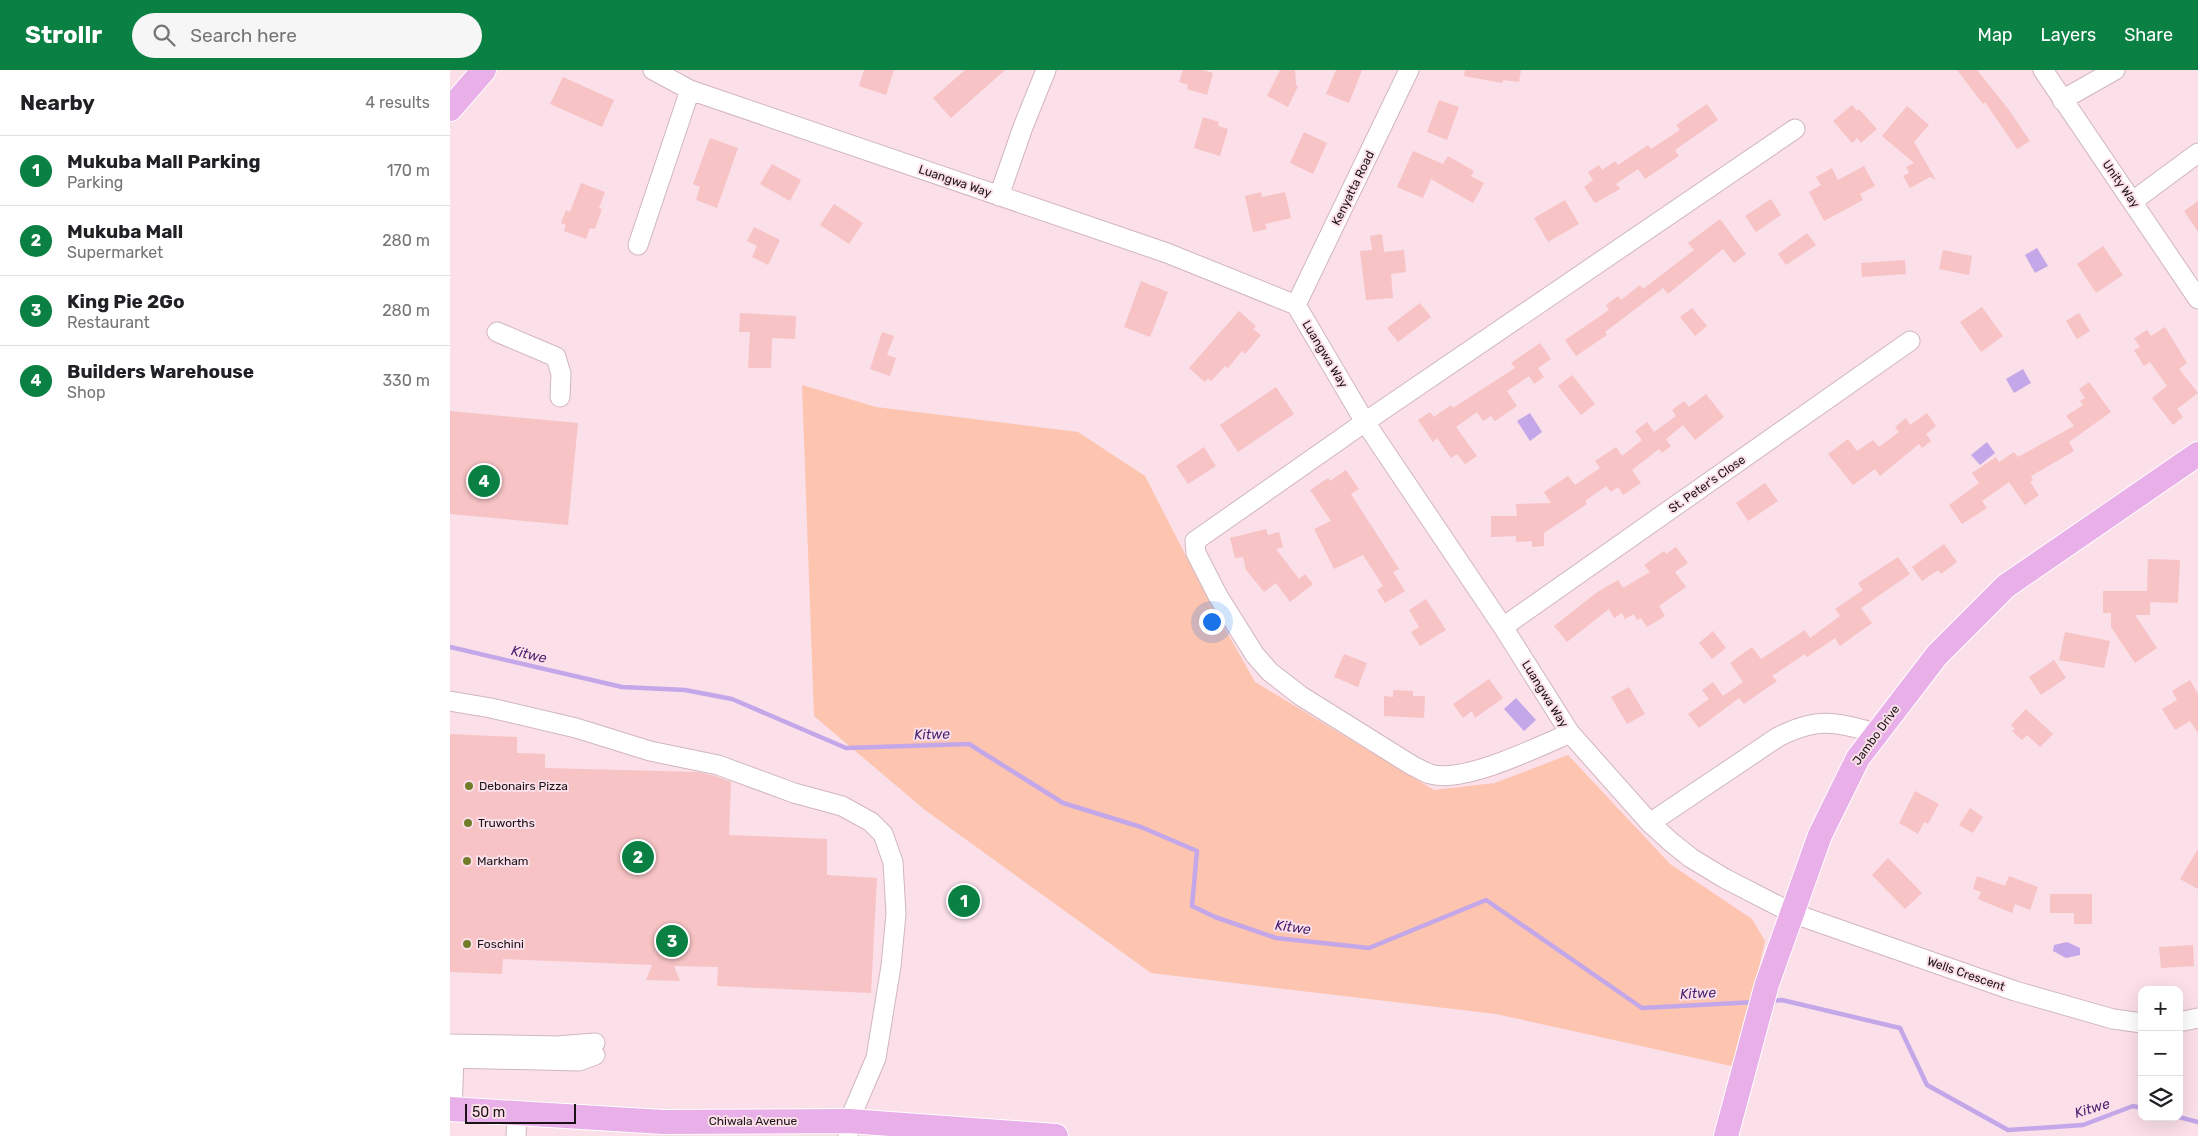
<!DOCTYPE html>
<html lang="en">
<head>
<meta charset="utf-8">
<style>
  body { margin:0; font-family:Rubik,sans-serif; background:#f6f6f6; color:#202124 }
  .controls { position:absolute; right:15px; bottom:15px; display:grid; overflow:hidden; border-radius:10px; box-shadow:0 5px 20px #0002 }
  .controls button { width:45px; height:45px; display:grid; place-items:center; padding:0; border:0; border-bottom:1px solid #e0e0e0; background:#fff; color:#202124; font:25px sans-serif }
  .scale { position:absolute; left:15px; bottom:12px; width:111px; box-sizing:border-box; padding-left:5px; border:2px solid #1c1317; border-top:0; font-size:14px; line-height:18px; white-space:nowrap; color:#1c1317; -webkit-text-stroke:4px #fbdfe9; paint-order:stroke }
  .you { position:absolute; left:761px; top:551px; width:18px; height:18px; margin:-12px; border:4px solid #fff; border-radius:50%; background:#1a73e8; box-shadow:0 0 0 8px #1a73e833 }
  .badge { display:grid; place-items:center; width:32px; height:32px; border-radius:50%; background:#0b8043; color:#fff; font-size:16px; font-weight:700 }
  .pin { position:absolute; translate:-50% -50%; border:2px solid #fff; box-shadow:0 1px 5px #0006 }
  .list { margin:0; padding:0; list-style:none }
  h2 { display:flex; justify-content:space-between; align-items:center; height:65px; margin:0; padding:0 20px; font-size:21px }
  h2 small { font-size:16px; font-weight:400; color:#757577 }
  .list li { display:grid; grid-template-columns:32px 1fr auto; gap:15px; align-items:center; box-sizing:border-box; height:70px; padding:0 20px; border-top:1px solid #e0e0e0 }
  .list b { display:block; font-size:19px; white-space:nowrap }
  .list p { margin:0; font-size:16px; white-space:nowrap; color:#757577 }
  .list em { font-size:16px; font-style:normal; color:#757577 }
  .icon { flex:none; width:28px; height:28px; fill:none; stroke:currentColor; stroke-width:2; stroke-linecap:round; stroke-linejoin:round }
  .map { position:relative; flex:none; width:1748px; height:1066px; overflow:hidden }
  header { display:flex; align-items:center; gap:30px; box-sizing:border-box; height:70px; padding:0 25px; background:#0b8043; color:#fff }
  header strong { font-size:24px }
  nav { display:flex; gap:28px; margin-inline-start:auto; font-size:18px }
  .search { width:350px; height:45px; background:#f6f6f6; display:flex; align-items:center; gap:12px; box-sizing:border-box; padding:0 18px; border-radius:28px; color:#757577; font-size:19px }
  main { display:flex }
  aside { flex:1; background:#fff }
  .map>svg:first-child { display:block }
</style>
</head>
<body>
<header>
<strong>Strollr</strong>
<div class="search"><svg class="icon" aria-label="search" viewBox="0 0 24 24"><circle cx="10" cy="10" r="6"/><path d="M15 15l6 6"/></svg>Search here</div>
<nav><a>Map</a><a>Layers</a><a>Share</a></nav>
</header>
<main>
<aside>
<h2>Nearby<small>4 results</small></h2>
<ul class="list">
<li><span class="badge">1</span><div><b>Mukuba Mall Parking</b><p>Parking</p></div><em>170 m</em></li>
<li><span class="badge">2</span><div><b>Mukuba Mall</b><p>Supermarket</p></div><em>280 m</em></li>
<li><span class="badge">3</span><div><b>King Pie 2Go</b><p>Restaurant</p></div><em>280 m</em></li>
<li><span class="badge">4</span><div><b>Builders Warehouse</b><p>Shop</p></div><em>330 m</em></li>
</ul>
</aside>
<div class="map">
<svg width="1748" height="1066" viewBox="0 0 1748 1066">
  <rect width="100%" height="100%" fill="#fbdfe9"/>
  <!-- green -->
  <path fill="#fdc4af" d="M352,315l74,22 202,25 67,44 60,117 50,89 179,108 61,-7 73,-28 102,109 82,55 13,22 -29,126 -240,-53 -345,-41 -226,-163 -111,-94z"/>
  <!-- water -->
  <path fill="#c3a7e9" d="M1587,178l11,18 -13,7 -10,-18z
    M1573,299l8,14 -17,10 -8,-14z
    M1080,343l12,19 -12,9 -13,-20z
    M1537,372l8,11 -15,12 -9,-10z
    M1066,628l20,22 -12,11 -20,-22z
    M1617,872l13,6v7l-14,3 -13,-7 1,-6z"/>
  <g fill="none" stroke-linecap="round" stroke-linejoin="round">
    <!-- stream -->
    <path stroke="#c3a7e9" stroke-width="4.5" d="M0,577l172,40 63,3 47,9 114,49 123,-4 94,59 78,24 56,24 -5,55 23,11 61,21 93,10 117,-48 156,108 114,-6
      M1321,931l11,-1 118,28 27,57 81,45 75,-5 50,-19 9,2
      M1729,1047l19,5"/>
  </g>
  <!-- building -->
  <path fill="#f7c3c4" d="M414,0h30l-8,25 -27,-9z
    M515,0h40l-54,48 -18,-20z
    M733,0h20l10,3 -6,22 -20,-6 1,-4 -9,-3z
    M830,0h15l1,15 2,1 -10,21 -21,-11z
    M886,0h26l-13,33 -23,-9z
    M1015,0h56l-2,12 -16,-2 -1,3 -38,-7z
    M1507,0h20l32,40 21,31 -13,8 -32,-47 -2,2z
    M113,7l51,23 -12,27 -52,-23z
    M989,30l20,7 -12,33 -20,-8z
    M1257,34l11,16 -43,30 4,6 -34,23 -7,-10 -22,15 4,5 -25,14 -11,-16 9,-7 -5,-8 11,-7 3,5 13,-9 3,4 30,-20 3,4 29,-19 -4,-5z
    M1402,35l5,6 2,-2 18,20 -16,14 -4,-5 -5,5 -19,-22z
    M1457,36l22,19 -15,17 22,38 -6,-3 -20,11 -7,-12 6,-3 -3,-6 8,-4 -32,-27z
    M753,47l16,5 -1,4 10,3 -8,27 -26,-8z
    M854,62l23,11 -14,31 -23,-11z
    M260,68l28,10 -21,60 -21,-8 4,-13 -7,-3z
    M963,81l30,13 5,-8 26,15 -3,5 13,7 -11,20 -42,-24 -8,19 -26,-11z
    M322,94l29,16 -11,21 -30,-17z
    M1414,96l11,20 -15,8 3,6 -39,21 -15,-29 12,-7 -5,-8 16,-9 6,12z
    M131,113l24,9 -6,16 3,1 -7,20 -5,-1 -4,11 -22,-8 2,-6 -5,-2 5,-13 4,2z
    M811,122l1,5 23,-5 6,26 -26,6 2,5 -14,3 -8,-36z
    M1321,129l10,16 -25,17 -11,-16z
    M1115,130l14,24 -31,18 -14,-24z
    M1748,131v31l-14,-21z
    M384,134l29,19 -14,21 -29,-19z
    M1270,149l26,35 -12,9 -11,-14 -55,45 -5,-6 -58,44 2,3 -31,21 -11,-16 44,-30 -3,-5 12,-9 3,4 19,-15 3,4 51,-39 -6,-7z
    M304,157l26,13 -12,25 -16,-8 5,-11 -10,-5z
    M1357,163l9,12 -30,20 -8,-11z
    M932,164l2,18 20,-2 2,22 -15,2 2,24 -27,2 -6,-49 12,-1 -2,-14z
    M1653,176l20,29 -27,18 -19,-29z
    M1493,180l29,6 -3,19 -30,-6z
    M1455,190l1,14 -44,3 -1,-14z
    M691,211l27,11 -18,45 -26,-10z
    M970,233l11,14 -33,25 -11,-14z
    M1532,237l21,29 -22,16 -21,-30z
    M1242,238l15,18 -12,10 -15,-19z
    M789,241l17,15 -3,3 8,6 -16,19 -3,-3 -14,17 -3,-2 -14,15 -3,-3 -3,4 -16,-14z
    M290,243l56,3 -1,23 -23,-1 -1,30h-23l2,-36h-11z
    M1629,243l11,18 -13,8 -11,-18z
    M1715,257l22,36 -8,6 19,24 -21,16 6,8 -10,8 -21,-27 15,-12 -17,-24 -6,4 -10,-16 6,-3 -6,-9 13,-8 4,6z
    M432,262l12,4 -7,19 9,3 -6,18 -20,-7z
    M1090,273l11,16 -13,9 6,9 -10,7 -5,-8 -22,15 10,15 -22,15 -4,-5 -8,5 -6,-9 -21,15 21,29 -12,8 -8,-10 -6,4 -14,-20 -4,4 -15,-22 12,-8 4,5 17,-12 2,3 62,-40 -4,-5z
    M1122,305l23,29 -14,11 -23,-29z
    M1639,312l22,30 -42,30 5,9 -43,25 2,4 -3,2 9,13 -14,10 -16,-23 -27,19 5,7 -25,16 -13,-19 30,-22 -7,-10 24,-16 3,5 15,-10 4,5 56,-31 -8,-10 17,-11 -3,-4 5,-3 -6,-9z
    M826,317l18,27 -56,38 -18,-27z
    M1256,324l18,23 -29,23 -12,-15 -17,14 5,7 -9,7 -3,-4 -27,21 9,13 -18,12 -5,-8 -7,5 -5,-6 -21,15 2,3 -43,29v13l-12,1v-6l-16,1v-6l-25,1v-21h26l-1,-12 35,-1 -7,-11 24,-16 7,9 25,-17 -5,-7 21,-14 6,9 20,-16 -7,-9 12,-9 7,10 22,-16 -4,-6 12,-9 5,6z
    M0,341l128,12 -10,102 -118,-11z
    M1477,343l9,13 -10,8 5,7 -9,7 -3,-4 -39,32 -5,-7 -22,16 -25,-31 20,-15 9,12 16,-11 6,7 20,-15 -4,-5 11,-9 4,7z
    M754,377l12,19 -28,18 -12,-18z
    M896,400l13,19 -8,5 48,75 -6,3 12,19 -20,12 -8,-13 6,-4 -20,-31 -29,14 -20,-40 17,-8 -21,-31 18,-12 2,3z
    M1315,413l13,18 -30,20 -12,-18z
    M816,459l2,6 11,-3 4,15 -7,2 23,30 6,-5 8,10 -23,18 -14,-19 -12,9 -18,-22 -3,-13 -8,1 -5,-20z
    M1494,474l13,18 -16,12 -3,-4 -16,11 -10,-14z
    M1226,477l12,16 -13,9 11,15 -27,19 6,10 -18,11 -6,-9 -4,2 -3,-6 -9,5 -3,-6 -8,5 -5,-9 -42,33 -13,-16 42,-33 22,-13 5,8 27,-16 -6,-7 20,-14 2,3z
    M1448,487l12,17 -49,34 11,15 -32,23 -5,-8 -28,19 -2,-3 -33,22 5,5 -33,23 -5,-6 -40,30 -11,-14 21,-15 -7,-9 11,-8 10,14 20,-14 -13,-19 22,-16 9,12 44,-29 5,8 30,-22 -5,-7 28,-19 -5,-7z
    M1698,489l32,1 -2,43 -28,-1v13h-15l22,33 -22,15 -24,-36v-14h-8v-22h44z
    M976,529l20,31 -26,16 -9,-14 8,-5 -10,-17z
    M1263,561l13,17 -14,11 -13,-16z
    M1615,562l45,9 -6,27 -45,-8z
    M894,584l23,9 -9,24 -24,-10z
    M1604,590l12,18 -25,17 -12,-18z
    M1039,609l14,19 -28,20 -3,-7 -9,7 -10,-14z
    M1740,610l8,14v39l-8,-12 -15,9 -13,-21 15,-9 -5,-9z
    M1179,617l16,27 -18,10 -16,-27z
    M943,620l20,1v5h12l-1,22 -40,-2v-20l9,1z
    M1576,639l27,25 -13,13 -13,-12 -5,5 -10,-9 3,-2 -4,-4z
    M0,664l67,3v16l28,1v14l153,4 17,4 16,6 -2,53 98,4v36l50,3 -6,115 -154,-7 1,-19 -44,-1 6,15 -34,-1 6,-15 -149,-6 -1,15 -52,-2z
    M1465,721l24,13 -11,20 -4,-2 -6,12 -19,-11z
    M1520,738l13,9 -10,16 -14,-8z
    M1748,779v40l-18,-10z
    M1438,788l34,35 -17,16 -33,-34z
    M1527,806l28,10 4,-10 29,11 -8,23 -15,-6 -3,9 -34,-14 3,-7 -8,-3z
    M1600,824h42v30h-18v-11h-24z
    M1743,875l1,21 -33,2 -2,-21z"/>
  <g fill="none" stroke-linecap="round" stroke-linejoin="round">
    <!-- minor casing -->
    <g stroke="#d1b6c0" stroke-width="21">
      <path id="minor" d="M203,0l37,20 477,163 129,52 69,117 138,205 67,106 80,90 21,19 20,16 33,20 68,35 223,78 98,28 29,4
        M1593,0l155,229
        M1612,30l53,-30
        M549,126l24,-69 23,-57
        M1683,131l65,-48
        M188,175l52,-155
        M846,235l113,-235
        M47,262l59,25 5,17 -1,23
        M1053,557l407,-286
        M0,631l41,7 85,20 74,23 68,14 76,28 48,13 29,16 12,12 10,28 3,52 -5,52 -15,92 -27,63 -1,15
        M1120,663c-32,14 -107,51 -140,41 -6,-2 -12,-6 -17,-8l-112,-70 -31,-24 -15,-17 -37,-59 -22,-43 -1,-12 170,-119 430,-293
        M1200,753l128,-86c40,-20 56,-15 98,-4
        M1729,952l19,-4
        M0,974l107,2 38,-3
        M0,988l129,3 16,-6
        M2,1040l2,-52
        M66,1066l1,-22"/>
    </g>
    <!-- major casing -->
    <g stroke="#fff" stroke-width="26">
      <path id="major" d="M0,39l34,-39
        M0,1039l213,13 186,-1 207,15
        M1276,1066l41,-152 53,-149 38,-77 79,-103 69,-69 192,-132"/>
    </g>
    <!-- minor -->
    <use href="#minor" stroke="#fff" stroke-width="19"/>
    <!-- major -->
    <use href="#major" stroke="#e9afe8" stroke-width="24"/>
  </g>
  <!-- markers -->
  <g fill="#727c28" stroke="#fbdfe9" stroke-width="2">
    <circle cx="19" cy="716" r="5"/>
    <circle cx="18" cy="753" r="5"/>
    <circle cx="17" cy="791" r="5"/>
    <circle cx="17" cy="874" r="5"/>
  </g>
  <g text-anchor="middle" stroke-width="4" stroke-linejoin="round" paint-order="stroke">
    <!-- street labels -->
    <g font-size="12" fill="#1c1317" stroke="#fbdfe9">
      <text transform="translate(505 111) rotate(19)" y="4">Luangwa Way</text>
      <text transform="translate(1671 114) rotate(55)" y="4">Unity Way</text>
      <text transform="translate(903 118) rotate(-64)" y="4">Kenyatta Road</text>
      <text transform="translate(875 284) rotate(59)" y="4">Luangwa Way</text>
      <text transform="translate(1257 414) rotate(-35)" y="4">St. Peter's Close</text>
      <text transform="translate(1095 624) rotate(58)" y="4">Luangwa Way</text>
      <text transform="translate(1426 665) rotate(-54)" y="4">Jambo Drive</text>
      <text transform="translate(1516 904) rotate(19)" y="4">Wells Crescent</text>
      <text x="303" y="1055">Chiwala Avenue</text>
    </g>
    <!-- poi labels -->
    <g font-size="12" fill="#1c1317" stroke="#fbdfe9" text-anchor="start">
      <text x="29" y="720">Debonairs Pizza</text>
      <text x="28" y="757">Truworths</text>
      <text x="27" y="795">Markham</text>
      <text x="27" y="878">Foschini</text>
    </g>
    <!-- water labels -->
    <g font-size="14" font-style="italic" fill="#4b2471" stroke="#fbdfe9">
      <text transform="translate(79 584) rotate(13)" y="5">Kitwe</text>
      <text transform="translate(482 664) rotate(-2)" y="5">Kitwe</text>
      <text transform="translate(843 857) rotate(8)" y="5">Kitwe</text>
      <text transform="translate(1248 923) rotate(-3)" y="5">Kitwe</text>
      <text transform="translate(1642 1038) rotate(-17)" y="5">Kitwe</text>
    </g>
  </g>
</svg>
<div class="controls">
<button>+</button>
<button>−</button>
<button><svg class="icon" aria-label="layers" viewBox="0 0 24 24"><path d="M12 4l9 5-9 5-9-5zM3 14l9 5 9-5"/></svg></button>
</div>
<div class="scale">50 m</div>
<div class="you"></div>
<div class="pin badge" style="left:514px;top:831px">1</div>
<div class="pin badge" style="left:188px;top:787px">2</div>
<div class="pin badge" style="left:222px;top:871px">3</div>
<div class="pin badge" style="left:34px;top:411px">4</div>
</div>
</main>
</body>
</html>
